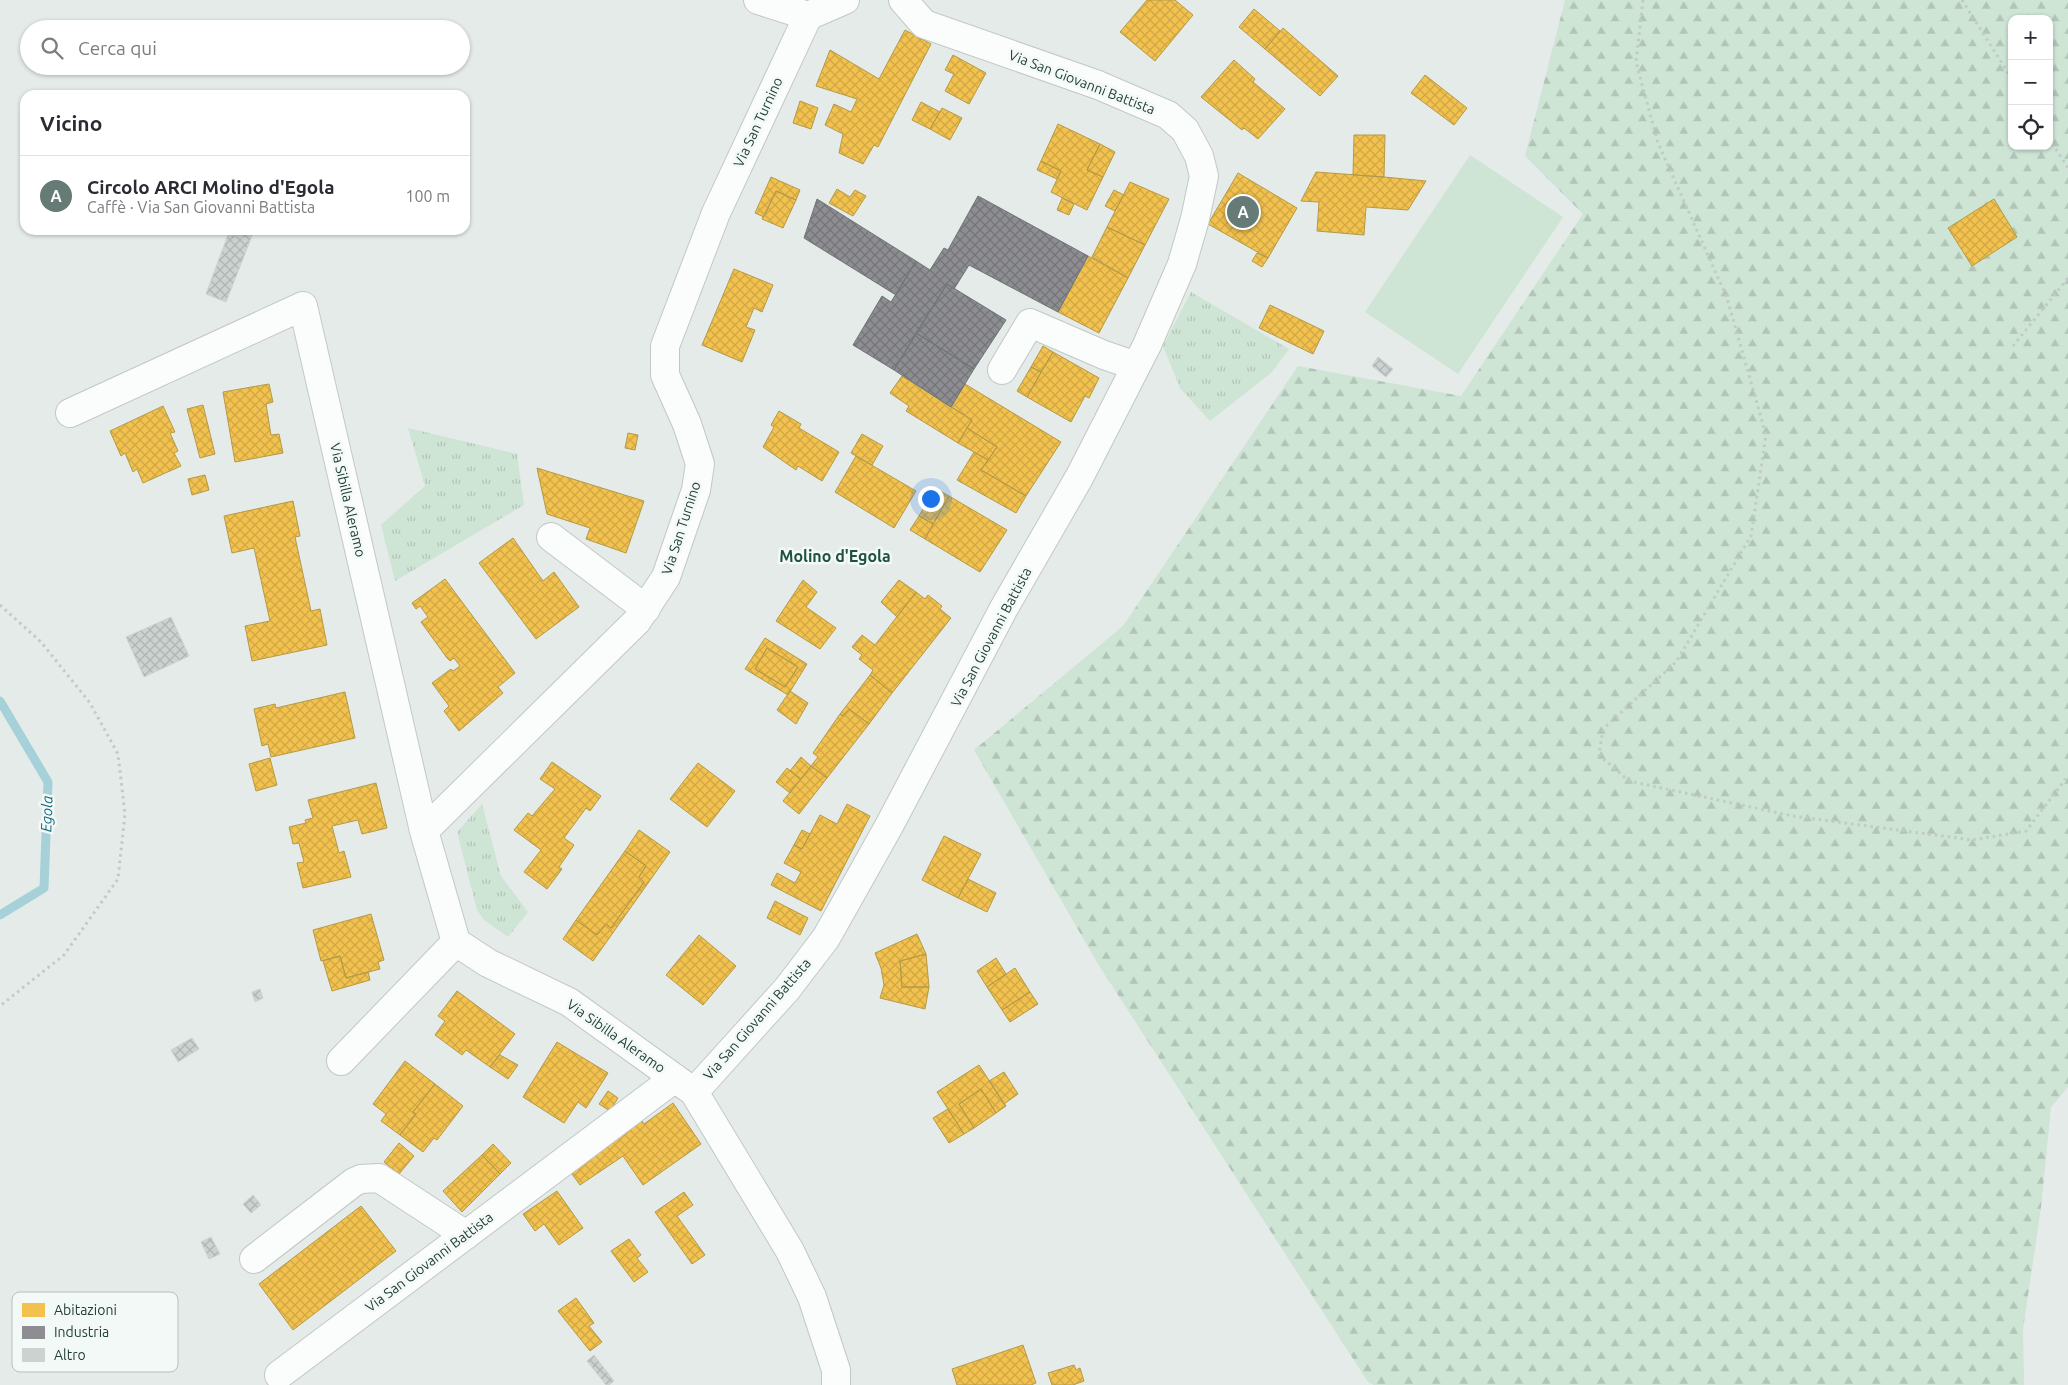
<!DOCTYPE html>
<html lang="it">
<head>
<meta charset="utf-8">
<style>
  body { margin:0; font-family:Ubuntu,sans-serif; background:#f7f7f7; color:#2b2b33 }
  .controls { position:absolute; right:15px; top:15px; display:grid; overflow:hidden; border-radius:10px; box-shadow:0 1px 4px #0004 }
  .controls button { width:45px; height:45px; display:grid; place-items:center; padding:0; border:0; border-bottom:1px solid #e1e1e2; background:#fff; color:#2b2b33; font:25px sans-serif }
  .you { position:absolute; left:930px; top:498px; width:18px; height:18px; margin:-12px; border:4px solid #fff; border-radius:50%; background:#1a73e8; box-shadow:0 0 0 8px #1a73e833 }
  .badge { display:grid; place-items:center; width:32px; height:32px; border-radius:50%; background:#667b75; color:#fff; font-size:16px; font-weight:700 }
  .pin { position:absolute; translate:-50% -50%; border:2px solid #fff; box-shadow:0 1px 5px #0006 }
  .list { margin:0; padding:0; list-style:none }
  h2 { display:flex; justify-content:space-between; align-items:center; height:65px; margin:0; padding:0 20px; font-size:21px }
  h2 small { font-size:16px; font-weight:400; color:#7c7c81 }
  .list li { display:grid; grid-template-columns:32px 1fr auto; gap:15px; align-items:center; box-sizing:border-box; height:80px; padding:0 20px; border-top:1px solid #e1e1e2 }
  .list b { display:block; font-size:19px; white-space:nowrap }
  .list p { margin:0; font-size:16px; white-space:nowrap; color:#7c7c81 }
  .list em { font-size:16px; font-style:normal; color:#7c7c81 }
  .icon { flex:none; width:28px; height:28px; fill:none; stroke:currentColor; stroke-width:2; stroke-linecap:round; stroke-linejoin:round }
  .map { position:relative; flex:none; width:2068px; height:1385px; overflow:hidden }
  .search { position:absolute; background:#fff; box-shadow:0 1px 4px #0004; left:20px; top:20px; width:450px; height:55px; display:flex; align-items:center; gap:12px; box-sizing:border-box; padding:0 18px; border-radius:28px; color:#7c7c81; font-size:19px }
  .panel { position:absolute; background:#fff; box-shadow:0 1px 4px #0004; left:20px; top:90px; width:450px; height:145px; border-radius:15px }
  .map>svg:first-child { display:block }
</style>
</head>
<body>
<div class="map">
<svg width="2068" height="1385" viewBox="0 0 2068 1385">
  <defs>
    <pattern id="forest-firs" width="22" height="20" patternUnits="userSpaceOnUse" patternTransform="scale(1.25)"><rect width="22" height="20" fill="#cee4d5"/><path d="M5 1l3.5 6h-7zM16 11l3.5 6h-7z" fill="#b1c5b7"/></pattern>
    <pattern id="park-tufts" width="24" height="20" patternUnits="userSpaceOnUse" patternTransform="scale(1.25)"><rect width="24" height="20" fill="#cee4d5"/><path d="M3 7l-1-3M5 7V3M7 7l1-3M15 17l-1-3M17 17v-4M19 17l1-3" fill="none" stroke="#b1c5b7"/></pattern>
    <pattern id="homes-cross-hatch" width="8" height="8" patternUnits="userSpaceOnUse" patternTransform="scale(1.25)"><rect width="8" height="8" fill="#f2c14e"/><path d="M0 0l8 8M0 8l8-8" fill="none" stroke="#cfa745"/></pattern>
    <pattern id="industry-cross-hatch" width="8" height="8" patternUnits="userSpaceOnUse" patternTransform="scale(1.25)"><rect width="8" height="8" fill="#8d8d92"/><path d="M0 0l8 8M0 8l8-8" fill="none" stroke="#737578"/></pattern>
    <pattern id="building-cross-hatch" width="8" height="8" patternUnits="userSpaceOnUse" patternTransform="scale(1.25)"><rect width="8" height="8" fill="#ccd2cf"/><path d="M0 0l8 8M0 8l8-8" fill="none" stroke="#afb5b2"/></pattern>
  </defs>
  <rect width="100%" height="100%" fill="#e5ebe8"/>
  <!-- forest -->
  <path fill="url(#forest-firs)" fill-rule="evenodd" d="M1565,0h503v1087l-17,20 -10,100 -18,123 1,55h-650l-6,-3 -270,-418 -124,-214 149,-124 175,-260 163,30 122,-182 -58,-58zM2012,19h37v127h-37z"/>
  <!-- park -->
  <path fill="url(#park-tufts)" d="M1191,292l98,57 -17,23 -62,49 -30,-33 -17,-42z
    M408,428l109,26 7,51 -129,76 -14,-56 44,-39z
    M482,804l19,72 27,36 -20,25 -24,-17 -7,-10 -20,-78z"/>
  <!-- pitch -->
  <path fill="#cee4d5" d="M1470,155l93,62 -105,157 -93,-62z"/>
  <!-- homes -->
  <path fill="url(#homes-cross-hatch)" stroke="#b49a47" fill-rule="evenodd" d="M1147,0h28l18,15 -38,46 -35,-29z
    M1254,9l26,22 -15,18 -26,-22z
    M1283,28l55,48 -18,20 -55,-47z
    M905,30l26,14 -53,103 -4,-2 -11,19 -24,-11 4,-19 -18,-9 9,-21 17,8 6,-13 -41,-13 14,-36 49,29z
    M953,55l33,18 -17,31 -24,-13 9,-17 -9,-4z
    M1234,60l21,19 -2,3 32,27 -27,30 -14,-11 -2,2 -41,-33z
    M1425,75l42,33 -13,17 -43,-32z
    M800,101l18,7 -7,21 -18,-6z
    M921,102l19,10 -10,17 -18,-9z
    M942,108l20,10 -12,22 -20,-11z
    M1058,124l42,20 -13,26 16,7 -16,33 -36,-18 10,-21 -20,-10z
    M1354,135h31l-1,42 -31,-2z
    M1100,144l15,8 -12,25 -16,-7z
    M1041,161l20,10 -4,8 -20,-9z
    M1316,172l68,5 42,4 -18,29 -42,-3 -2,28 -47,-4 2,-29 -18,-1z
    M1238,173l59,35 -29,50 -60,-34z
    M771,177l29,13 -4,10 -20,-9 -12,26 -9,-4z
    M1130,182l39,17 -24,46 -38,-18z
    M837,189l13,8 5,-7 11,6 -13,20 -24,-13z
    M1114,190l10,5 -9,16 -10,-5z
    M776,191l20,9 -13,28 -21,-9z
    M1062,198l12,6 -5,11 -12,-5z
    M1994,199l23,38 -45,29 -24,-38z
    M1107,227l38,18 -17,33 -36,-21z
    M1257,253l11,5 -6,9 -10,-6z
    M1088,256l40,22 -29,55 -41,-21z
    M734,269l39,16 -11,27 -8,-4 -8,19 9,3 -13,32 -40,-17z
    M1270,305l54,26 -11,23 -54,-26z
    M1043,346l10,6 -12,20 -10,-5z
    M1053,352l46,26 -10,20 -4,-2 -14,26 -44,-25z
    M1031,367l10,5 -14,25 -10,-6z
    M902,376l70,44 -14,23 -52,-32 3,-5 -19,-13z
    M269,384l4,18 -7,2 5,31 8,-1 4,19 -48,9 -12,-70z
    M965,384l96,58 -35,54 -45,-26 16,-23 -30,-19 5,-8 -21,-13z
    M203,405l12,49 -15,4 -13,-49z
    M163,406l12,26 -5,1 8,18 -4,2 7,13 -38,17 -6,-14 -4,3 -8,-19 -4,3 -11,-25z
    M779,411l22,13 -2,4 40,24 -17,29 -24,-15 -2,4 -33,-23 11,-20 -3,-2z
    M967,428l30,19 -9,13 -30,-17z
    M628,433l10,2 -3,15 -10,-2z
    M862,434l21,12 -11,19 -21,-12z
    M974,452l14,8 -7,10 45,26 -10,17 -59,-33z
    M856,456l60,35 -22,37 -59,-36z
    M537,468l107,33 -18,52 -40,-14 4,-11 -43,-14z
    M205,475l4,15 -17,5 -4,-16z
    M935,488l14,8 -16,28 -14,-8z
    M949,496l58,34 -27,42 -55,-33z
    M293,501l7,35 -5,1 16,74 9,-2 7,36 -75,16 -7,-35 25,-5 -16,-73 -22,5 -8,-37z
    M919,516l14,8 -8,15 -15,-9z
    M513,538l30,43 11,-9 25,35 -43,32 -57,-76z
    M445,579l70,94 -17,14 5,6 -44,38 -15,-20 5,-5 -17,-23 19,-14 2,2 7,-5 -6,-8 -4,3 -3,-3 -26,-36 7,-5 -8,-11 -4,3 -4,-6z
    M803,580l14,12 -11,15 30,21 -16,21 -44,-28z
    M899,580l17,12 -19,25 -16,-15z
    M916,592l9,7 3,-4 14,11 -2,3 11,9 -59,75 -22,-18 3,-5 -14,-11 3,-4 -10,-8 10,-12 13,10z
    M765,638l42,26 -19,31 -43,-26zM767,648l31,19 -13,20 -30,-18z
    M767,648l31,19 -13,20 -30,-18z
    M870,675l22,18 -23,31 -20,-15 -6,7 -3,-2z
    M790,691l18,12 -12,21 -19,-14z
    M345,692l10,46 -84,19 -3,-13 -6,2 -8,-37 21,-5 1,4z
    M849,709l20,15 -42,54 -16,-12 7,-9 -5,-4 27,-39 3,2z
    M801,757l10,9 -10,13 -11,-8z
    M270,758l7,27 -21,6 -7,-27z
    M552,762l49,34 -11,15 -4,-3 -22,30 10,7 -15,22 3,2 -15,20 -23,-17 17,-22 -27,-20 14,-17 4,3 23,-27 -15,-10z
    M698,763l37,28 -28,36 -37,-28z
    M811,766l16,12 -28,36 -16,-13z
    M787,768l14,11 -11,14 -14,-11z
    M376,783l11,45 -25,6 -4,-14 -26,6 7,27 5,-2 7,26 -48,11 -6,-25 7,-1 -5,-19 -6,1 -4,-17 17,-4 -1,-3 8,-2 -5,-18z
    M847,804l23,12 -49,95 -50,-26 6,-12 18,10 6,-11 -17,-9 10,-18 8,4 18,-34 17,9z
    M639,830l31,22 -77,109 -30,-22 13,-19 21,15 9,-11 5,4 33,-46 -5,-5 7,-11 -21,-15z
    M802,830l8,4 -8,15 -8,-4z
    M944,836l37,18 -23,44 -36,-18z
    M625,851l21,15 -7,11 5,5 -33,46 -5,-4 -9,11 -21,-15z
    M968,879l28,14 -9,19 -29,-14z
    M775,901l33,17 -8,17 -33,-17z
    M371,914l13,46 -6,2 2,7 -34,9 -6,-22 -19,5 -8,-31z
    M917,934l9,20 -26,7 2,26h27l-4,22 -45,-11 4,-13 -3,-17 -6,-15z
    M699,935l37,31 -33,39 -37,-30z
    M926,954l3,33h-27l-2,-26z
    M340,956l6,22 22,-6 2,8 -38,11 -9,-30z
    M996,958l10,16 -19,13 -10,-16z
    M1015,968l15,24 -28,18 -15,-23z
    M457,991l58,43 -25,33 -24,-17 -4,5 -27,-20 10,-14 -7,-5z
    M1030,992l8,12 -28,18 -8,-12z
    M557,1042l51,31 -22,35 -8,-6 -14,21 -41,-26z
    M500,1055l18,10 -10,14 -18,-12z
    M405,1061l30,23 -22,28 3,2 -16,21 -19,-14 5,-7 -13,-10z
    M979,1065l27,41 -10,7 -15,-24 -22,15 15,24 -10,6 -27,-42z
    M1004,1072l14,22 -14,10 -15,-23z
    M435,1084l28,22 -26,34 -3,-2 -11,14 -23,-17 16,-21 -3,-2z
    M981,1089l15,24 -22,15 -15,-24z
    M608,1091l10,7 -8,13 -11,-7z
    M673,1103l28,41 -58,41 -20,-29 -43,29 -13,-18 72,-51 5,8z
    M948,1109l16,25 -15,9 -16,-25z
    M399,1143l15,13 -15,18 -15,-12z
    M493,1144l18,19 -11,11 -18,-19z
    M482,1155l18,19 -38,38 -19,-21z
    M557,1191l26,37 -24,17 -15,-21 -9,7 -12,-17z
    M684,1192l9,13 -16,11 28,39 -13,9 -37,-52z
    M361,1206l35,45 -103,79 -34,-46z
    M629,1239l12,16 -4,3 11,14 -14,10 -23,-31z
    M576,1298l18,25 -5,3 13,16 -12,9 -32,-40z
    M1023,1345l13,38 -5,2h-74l-5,-16z
    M1074,1365l2,5 4,-2 4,13 -11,4h-21l-4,-12z"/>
  <!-- industry -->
  <path fill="url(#industry-cross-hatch)" stroke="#6d7577" d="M978,196l110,60 -30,56 -89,-47 -15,24 -7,-5 -53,86 -41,-25 29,-49 9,6 25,-41 14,9 14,-22 4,2z
    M817,199l99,62 -20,34 -92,-57z
    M947,284l59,36 -32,49 -58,-36z
    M916,333l58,36 -23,38 -57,-37z"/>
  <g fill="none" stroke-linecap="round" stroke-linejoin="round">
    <!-- stream -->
    <path stroke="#a6d1d9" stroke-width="9" d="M0,701l48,81 -4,106 -44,27"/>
  </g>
  <!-- building -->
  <path fill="url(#building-cross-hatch)" stroke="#ced3d1" d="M233,230h21l-4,11 -19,-7z
    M229,232l21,9 -24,61 -20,-8z
    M1378,357l15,12 -7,8 -14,-11z
    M171,617l18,39 -45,21 -18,-40z
    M260,989l3,9 -8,4 -3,-10z
    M192,1038l7,11 -21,13 -7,-12z
    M253,1195l8,10 -10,8 -8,-9z
    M211,1237l9,17 -11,5 -8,-17z
    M594,1355l20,26 -5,4h-3l-19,-24z"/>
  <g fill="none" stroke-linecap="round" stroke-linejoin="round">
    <!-- minor casing -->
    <g stroke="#c2c8c5" stroke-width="30">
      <path id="minor" d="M758,0l50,16 37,-16
        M1002,370l28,-47 74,32 32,11
        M70,413l233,-107 121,525 32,111 32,21 81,39 125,90 96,159 22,46 24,73v15
        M551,537l95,72
        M424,831l213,-210 29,-44 30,-87 4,-26 -13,-40 -22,-49v-29l51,-133 92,-197
        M341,1061l115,-119
        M694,1092l93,-103 39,-51 63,-112 115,-218 76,-132 67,-131 35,-81 13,-45 9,-43 -5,-20 -14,-26 -17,-15 -70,-30 -174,-61 -21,-24
        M254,1259l100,-77 7,-3 18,-1 87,57
        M279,1375l396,-297"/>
    </g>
    <!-- path -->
    <path stroke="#c1cac7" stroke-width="3" stroke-dasharray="2.5 4" stroke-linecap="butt" d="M1643,0l-7,62 22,81 69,155 39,137 -15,101 -75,126 -73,67 -4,26 30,26 164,35 179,24 54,-9 42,-55
      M1962,0l50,79
      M2049,138l19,30
      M2013,346l55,-68
      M0,605l41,37 49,61 28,51 7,60 -7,65 -54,76 -64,51"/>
    <!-- minor -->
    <use href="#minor" stroke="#fbfcfc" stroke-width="28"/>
  </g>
  <g text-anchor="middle" stroke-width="5" stroke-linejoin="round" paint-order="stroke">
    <!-- street labels -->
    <g font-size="14" fill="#223e37" stroke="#f3f9f6">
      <text transform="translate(1082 82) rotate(21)" y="5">Via San Giovanni Battista</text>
      <text transform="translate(758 122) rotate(-65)" y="5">Via San Turnino</text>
      <text transform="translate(348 500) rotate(77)" y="5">Via Sibilla Aleramo</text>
      <text transform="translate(681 528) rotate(-72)" y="5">Via San Turnino</text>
      <text transform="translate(991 637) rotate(-62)" y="5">Via San Giovanni Battista</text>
      <text transform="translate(757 1019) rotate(-49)" y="5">Via San Giovanni Battista</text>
      <text transform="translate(616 1036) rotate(35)" y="5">Via Sibilla Aleramo</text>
      <text transform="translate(429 1262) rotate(-37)" y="5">Via San Giovanni Battista</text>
    </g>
    <!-- water labels -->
    <g font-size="15" font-style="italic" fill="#1c6a7a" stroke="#f3f9f6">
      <text transform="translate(47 814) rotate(-88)" y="5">Egola</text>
    </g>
    <!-- quarter labels -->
    <g font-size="16" font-weight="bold" fill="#1e5044" stroke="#f3f9f6">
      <text x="835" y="562">Molino d'Egola</text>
    </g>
  </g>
  <!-- legend -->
  <rect x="12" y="1292" width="166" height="80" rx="8" fill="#f3f9f6" stroke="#b4c1bd" stroke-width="1"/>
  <rect x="22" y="1303" width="23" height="14" fill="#f2c14e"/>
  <rect x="22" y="1326" width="23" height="13" fill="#8d8d92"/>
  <rect x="22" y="1348" width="23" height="14" fill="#ccd2cf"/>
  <g font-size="14" fill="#223e37">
    <text x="54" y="1315">Abitazioni</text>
    <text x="54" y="1337">Industria</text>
    <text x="54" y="1360">Altro</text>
  </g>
</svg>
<div class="controls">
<button>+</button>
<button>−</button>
<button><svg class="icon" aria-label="locate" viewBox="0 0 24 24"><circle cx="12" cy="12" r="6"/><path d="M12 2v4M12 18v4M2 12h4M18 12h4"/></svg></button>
</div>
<div class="you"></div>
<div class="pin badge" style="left:1243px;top:212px">A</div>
<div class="search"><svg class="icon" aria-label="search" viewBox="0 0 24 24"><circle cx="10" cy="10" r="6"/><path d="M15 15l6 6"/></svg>Cerca qui</div>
<section class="panel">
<h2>Vicino<small></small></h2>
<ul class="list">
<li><span class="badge">A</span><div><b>Circolo ARCI Molino d'Egola</b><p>Caffè · Via San Giovanni Battista</p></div><em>100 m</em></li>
</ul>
</section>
</div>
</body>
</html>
